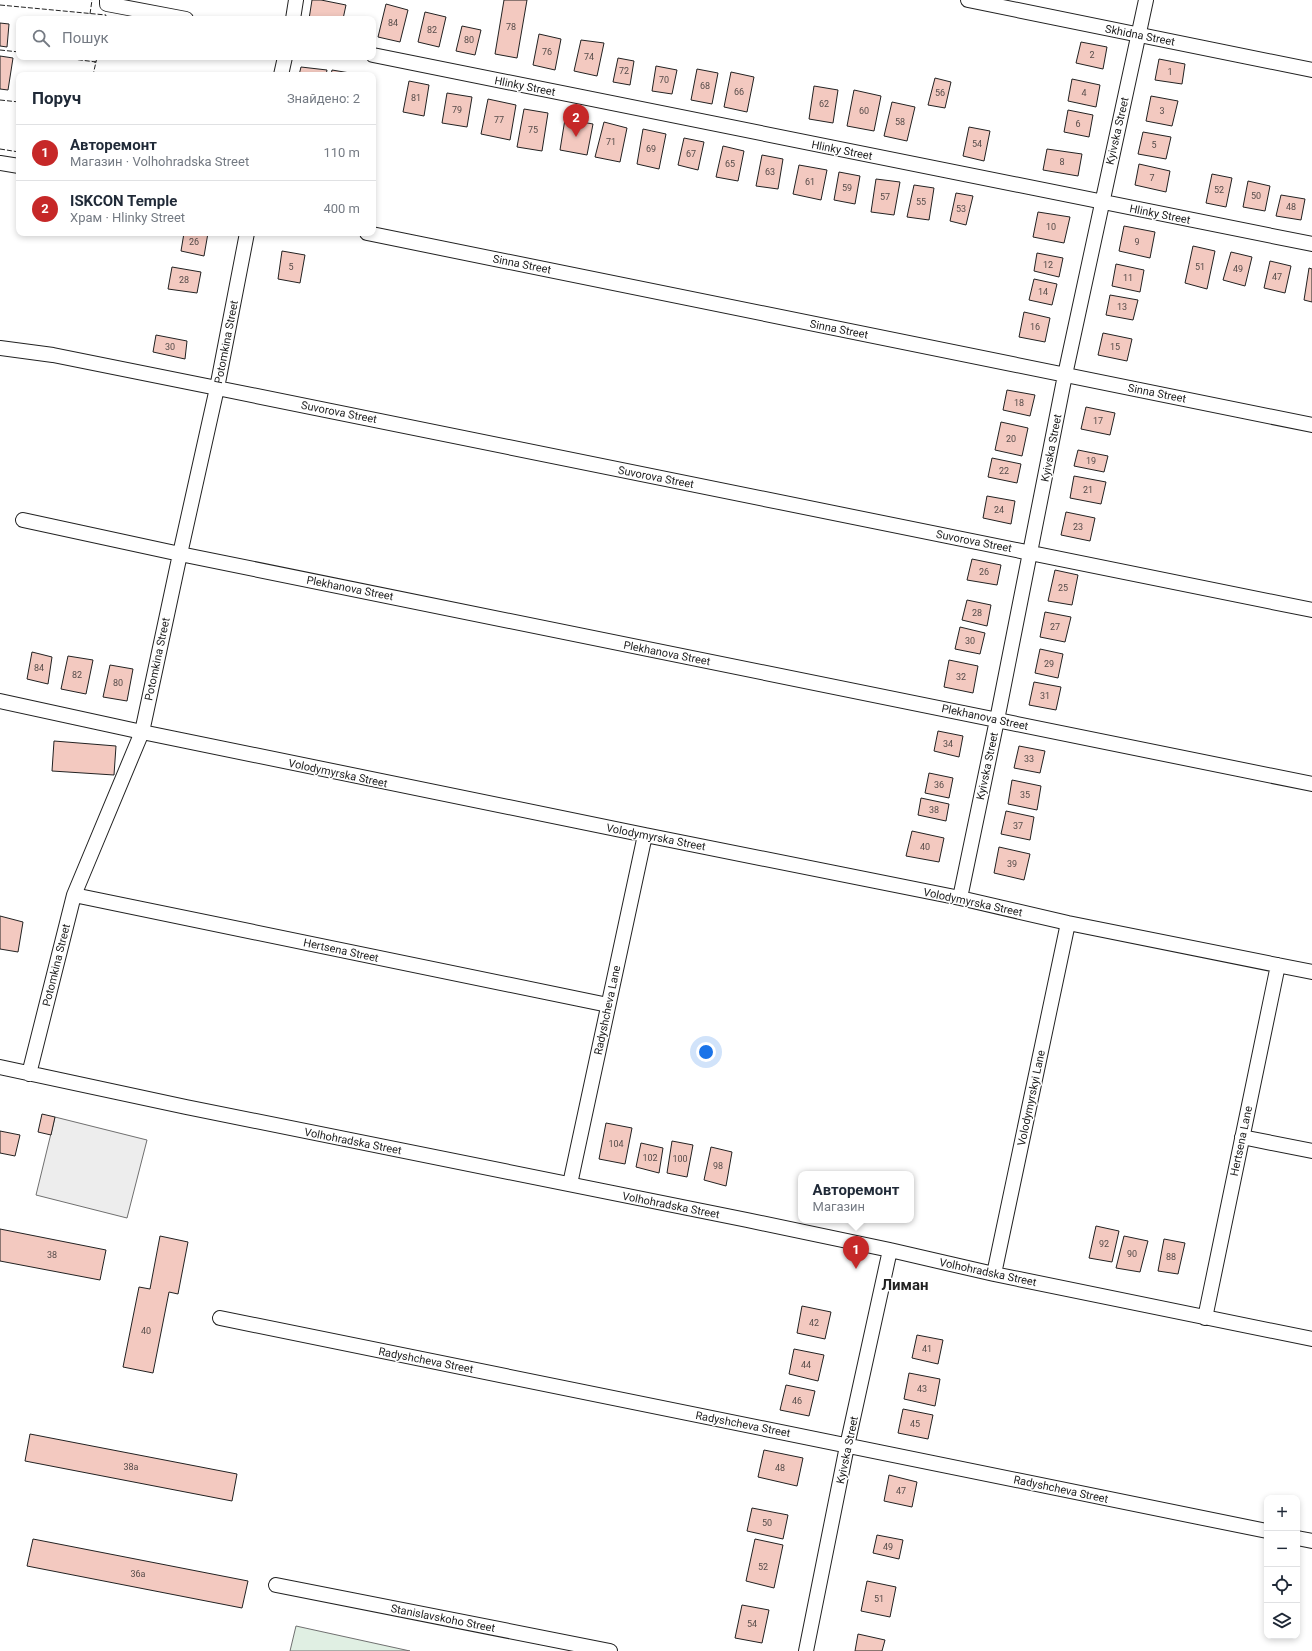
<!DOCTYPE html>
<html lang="uk">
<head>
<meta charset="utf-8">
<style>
  body { margin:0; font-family:Roboto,sans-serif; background:#f2f2f3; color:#1f2937 }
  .controls { position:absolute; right:12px; bottom:12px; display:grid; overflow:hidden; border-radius:8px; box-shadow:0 2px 6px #0003 }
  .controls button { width:36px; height:36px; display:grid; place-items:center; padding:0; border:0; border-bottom:1px solid #e0e1e3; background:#fff; color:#1f2937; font:20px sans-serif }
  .you { position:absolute; left:706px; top:1052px; width:14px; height:14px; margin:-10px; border:3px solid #fff; border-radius:50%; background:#1a73e8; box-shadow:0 0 0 6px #1a73e833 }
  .badge { display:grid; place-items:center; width:26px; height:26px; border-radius:50%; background:#c62828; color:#fff; font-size:13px; font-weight:700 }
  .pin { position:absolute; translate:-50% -33px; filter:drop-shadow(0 1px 2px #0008) }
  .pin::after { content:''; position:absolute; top:21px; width:14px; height:12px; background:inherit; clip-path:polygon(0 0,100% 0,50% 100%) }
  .popup { position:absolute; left:798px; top:1171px; width:116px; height:52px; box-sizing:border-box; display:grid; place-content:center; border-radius:8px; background:#fff; filter:drop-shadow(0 1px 3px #0005); font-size:13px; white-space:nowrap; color:#747a83 }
  .popup b { font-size:15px; color:#1f2937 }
  .popup::after { content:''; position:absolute; left:50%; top:100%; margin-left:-8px; border:8px solid transparent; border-top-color:#fff }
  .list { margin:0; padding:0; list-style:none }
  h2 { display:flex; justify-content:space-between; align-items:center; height:52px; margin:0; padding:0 16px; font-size:17px }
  h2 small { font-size:13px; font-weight:400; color:#747a83 }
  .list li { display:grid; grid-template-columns:26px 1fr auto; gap:12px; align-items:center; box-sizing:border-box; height:56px; padding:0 16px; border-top:1px solid #e0e1e3 }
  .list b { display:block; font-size:15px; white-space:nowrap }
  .list p { margin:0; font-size:13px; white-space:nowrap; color:#747a83 }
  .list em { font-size:13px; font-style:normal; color:#747a83 }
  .icon { flex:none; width:22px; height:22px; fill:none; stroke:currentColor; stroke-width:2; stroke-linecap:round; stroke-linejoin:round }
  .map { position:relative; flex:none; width:1312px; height:1651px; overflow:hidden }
  .search { position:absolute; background:#fff; box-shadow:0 2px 6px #0003; left:16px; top:16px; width:360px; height:44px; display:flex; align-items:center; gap:10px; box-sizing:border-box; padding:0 14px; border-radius:8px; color:#747a83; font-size:15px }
  .panel { position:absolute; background:#fff; box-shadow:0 2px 6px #0003; left:16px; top:72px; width:360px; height:164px; border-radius:8px }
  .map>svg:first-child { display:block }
</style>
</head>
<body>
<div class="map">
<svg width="1312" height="1651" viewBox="0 0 1312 1651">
  <rect width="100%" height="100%" fill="#fff"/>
  <!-- green -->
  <path fill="#e0efe3" stroke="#6f6f6f" d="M296,1626l114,25h-120z"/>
  <!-- parking -->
  <path fill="#ededed" stroke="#6f6f6f" d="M55,1117l92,23 -20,78 -91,-23z"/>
  <!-- building -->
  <path fill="#f3c9c0" stroke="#222" d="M312,0h9l25,5 -3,14h-34z
    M504,0h23l-10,58 -22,-4z
    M386,4l22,6 -8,32 -22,-5z
    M425,12l21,5 -7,30 -21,-5z
    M0,23l9,1 -2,23 -7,-1z
    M462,26l19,4 -6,25 -19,-4z
    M539,34l22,5 -6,31 -22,-5z
    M581,40l23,3 -7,33 -23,-5z
    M1081,42l26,5 -4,22 -27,-6z
    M0,56l13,2 -5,32 -8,-1z
    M618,58l16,3 -4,24 -17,-3z
    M1159,59l26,5 -3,20 -27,-4z
    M656,66l21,4 -5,24 -20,-3z
    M301,67l26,3 -1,5h-27z
    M697,69l21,4 -6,31 -21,-4z
    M332,70l24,4v1h-25z
    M731,72l23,5 -7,35 -23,-5z
    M935,78l16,4 -6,26 -17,-3z
    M1072,79l28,6 -4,22 -28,-6z
    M409,81l20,4 -5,31 -21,-4z
    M814,86l24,4 -5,33 -24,-4z
    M854,90l27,6 -7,35 -27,-5z
    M447,93l25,4 -5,30 -25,-4z
    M1151,96l27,5 -6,25 -26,-5z
    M488,99l28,6 -6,35 -29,-6z
    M892,102l23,5 -8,34 -23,-5z
    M524,109l24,4 -6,38 -25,-4z
    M1068,110l25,5 -4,22 -25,-5z
    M565,119l28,5 -6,31 -27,-5z
    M604,122l23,6 -7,34 -25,-5z
    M969,127l21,4 -6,30 -21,-5z
    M643,129l23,5 -7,35 -22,-5z
    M1143,132l28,5 -5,22 -28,-5z
    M684,138l20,4 -6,28 -20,-5z
    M723,146l21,5 -6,30 -22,-4z
    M1047,149l35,5 -4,22 -35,-6z
    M762,155l21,4 -5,30 -22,-3z
    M1139,164l31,7 -4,21 -31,-7z
    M799,165l28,5 -6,30 -28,-6z
    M839,172l21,4 -5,28 -21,-4z
    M1212,174l20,4 -6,29 -20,-4z
    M876,179l24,3 -6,33 -23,-3z
    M1248,181l22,5 -5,25 -22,-4z
    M914,185l20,3 -5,32 -22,-3z
    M956,193l17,3 -7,29 -16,-4z
    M1281,195l24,4 -4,21 -25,-4z
    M1038,212l32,5 -6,26 -31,-6z
    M1124,226l31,6 -5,26 -31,-7z
    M184,233h24l-4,23 -23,-5z
    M1193,246l22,5 -8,38 -22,-6z
    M282,251l23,4 -5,28 -22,-4z
    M1231,252l21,5 -7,29 -22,-6z
    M1037,253l26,5 -4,19 -25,-6z
    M1270,261l21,5 -6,27 -21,-5z
    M1116,264l28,6 -4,22 -28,-6z
    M172,267l29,5 -4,21 -29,-4z
    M1309,268l3,1v33l-8,-2z
    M1034,279l23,5 -5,21 -23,-5z
    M1110,295l28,5 -5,20 -27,-5z
    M1024,312l26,6 -5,24 -26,-5z
    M1103,333l29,6 -5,22 -29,-6z
    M156,335l31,6 -2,18 -32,-7z
    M1007,390l28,5 -5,21 -27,-6z
    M1086,407l29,6 -5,22 -29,-6z
    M1001,422l27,6 -6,28 -27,-6z
    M1078,450l30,6 -4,16 -30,-6z
    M992,458l29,6 -4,19 -29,-6z
    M1074,476l32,6 -5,22 -31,-6z
    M987,496l28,5 -4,23 -28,-6z
    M1066,512l29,6 -5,23 -29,-6z
    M972,559l29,6 -4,20 -30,-5z
    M1055,570l23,5 -6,30 -24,-4z
    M967,600l24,5 -4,21 -25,-6z
    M1045,612l26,5 -6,25 -25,-5z
    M960,627l25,6 -5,21 -25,-5z
    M1040,649l23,5 -5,24 -23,-5z
    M32,652l20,5 -4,27 -21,-5z
    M68,656l25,4 -7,34 -25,-5z
    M949,660l29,6 -5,27 -29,-6z
    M110,665l23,4 -6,32 -24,-4z
    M1034,682l27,5 -5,23 -27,-5z
    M938,731l25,5 -4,21 -25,-6z
    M54,741l62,5 -2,29 -62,-4z
    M1019,746l26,5 -5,22 -26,-5z
    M929,773l24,5 -4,20 -24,-5z
    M1012,780l29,6 -4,24 -29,-6z
    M921,798l28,6 -3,17 -28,-6z
    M1006,811l28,6 -4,23 -29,-6z
    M912,831l32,7 -5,24 -33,-6z
    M999,847l31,7 -6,26 -30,-7z
    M0,916l23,6 -5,30 -18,-3z
    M42,1114l13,3 -4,18 -13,-3z
    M606,1123l26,5 -7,36 -26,-5z
    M0,1131l20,4 -5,21 -15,-3z
    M672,1141l21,4 -6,32 -20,-4z
    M641,1143l22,5 -4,25 -23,-6z
    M711,1147l21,5 -6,34 -22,-6z
    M1096,1226l23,5 -7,31 -23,-4z
    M0,1229l106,21 -6,30 -100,-19z
    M160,1236l28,6 -10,52 -9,-2 -16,81 -30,-6 16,-80 11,2z
    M1124,1236l24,5 -8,31 -24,-4z
    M1164,1239l21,4 -7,31 -20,-3z
    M802,1306l29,6 -6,27 -28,-6z
    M917,1335l26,5 -5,24 -26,-6z
    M794,1349l30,6 -6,26 -29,-7z
    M909,1373l31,6 -5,27 -31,-7z
    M786,1385l29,6 -6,25 -29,-6z
    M903,1409l30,6 -5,24 -30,-6z
    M30,1434l207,40 -5,27 -207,-40z
    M764,1450l39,8 -6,28 -39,-9z
    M889,1475l28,7 -5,25 -28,-6z
    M752,1508l36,7 -5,24 -36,-8z
    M877,1535l26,5 -4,19 -26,-6z
    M33,1539l215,42 -6,27 -215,-42z
    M755,1539l28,6 -9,43 -28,-7z
    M867,1581l29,6 -6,30 -29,-6z
    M742,1605l27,5 -7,33 -27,-5z
    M858,1634l27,6 -3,11h-27z"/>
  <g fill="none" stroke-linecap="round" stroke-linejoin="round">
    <!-- street casing -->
    <g stroke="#222" stroke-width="16">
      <path id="street" d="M107,0v4l79,15
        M968,0l344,70
        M293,19l3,-19
        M373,55l939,189
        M281,75l4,-18
        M0,163l19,3
        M367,233l945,192
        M0,348l53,7 164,33 1095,222
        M23,520l157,34 1132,230
        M0,701l142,31 503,103 315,63 108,25 244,49
        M74,895l534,110
        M960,898l37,-178 68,-345 81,-375
        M0,1067l186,40 561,113 143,30 104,24 318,65
        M29,1074l45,-179 68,-163 38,-178 37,-166 30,-155
        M1242,1137l70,14
        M570,1184l75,-349
        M994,1274l74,-351
        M220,1318l1047,213
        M1205,1318l73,-353
        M1297,1538l15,3
        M276,1585l334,66
        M806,1651l41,-205 43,-196"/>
    </g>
    <!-- street -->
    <use href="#street" stroke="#fff" stroke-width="14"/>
    <!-- fence -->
    <path stroke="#222" stroke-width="1" stroke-dasharray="5 2" stroke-linecap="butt" d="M0,5l106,10 -1,4
      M90,14l2,-14
      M0,50l19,2
      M57,57l39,5 -3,13
      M94,62h2l1,-5
      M0,100l19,2
      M0,149l19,3"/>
  </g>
  <g text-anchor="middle" stroke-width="3" stroke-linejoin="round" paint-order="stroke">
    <!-- number labels -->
    <g font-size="9" fill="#564c4a">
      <text x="393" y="26">84</text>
      <text x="511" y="30">78</text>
      <text x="432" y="33">82</text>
      <text x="469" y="43">80</text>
      <text x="547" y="55">76</text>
      <text x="1092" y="58">2</text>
      <text x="589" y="60">74</text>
      <text x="624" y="74">72</text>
      <text x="1170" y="75">1</text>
      <text x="664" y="83">70</text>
      <text x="705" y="89">68</text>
      <text x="739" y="95">66</text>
      <text x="940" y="96">56</text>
      <text x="1084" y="96">4</text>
      <text x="416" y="101">81</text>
      <text x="824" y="107">62</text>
      <text x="457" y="113">79</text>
      <text x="864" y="114">60</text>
      <text x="1162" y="114">3</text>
      <text x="499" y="123">77</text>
      <text x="900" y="125">58</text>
      <text x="1078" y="127">6</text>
      <text x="533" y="133">75</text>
      <text x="611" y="145">71</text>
      <text x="977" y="147">54</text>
      <text x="1154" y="148">5</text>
      <text x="651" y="152">69</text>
      <text x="691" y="157">67</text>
      <text x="1062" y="165">8</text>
      <text x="730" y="167">65</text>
      <text x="770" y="175">63</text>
      <text x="1152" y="181">7</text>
      <text x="810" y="185">61</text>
      <text x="847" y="191">59</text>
      <text x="1219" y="193">52</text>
      <text x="1256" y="199">50</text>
      <text x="885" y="200">57</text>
      <text x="921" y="205">55</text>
      <text x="1291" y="210">48</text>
      <text x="961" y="212">53</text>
      <text x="1051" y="230">10</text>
      <text x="194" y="245">26</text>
      <text x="1137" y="245">9</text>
      <text x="1048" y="268">12</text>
      <text x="291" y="270">5</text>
      <text x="1200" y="270">51</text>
      <text x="1238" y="272">49</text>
      <text x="1277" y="280">47</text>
      <text x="1128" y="281">11</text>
      <text x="184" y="283">28</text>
      <text x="1043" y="295">14</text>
      <text x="1122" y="310">13</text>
      <text x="1035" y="330">16</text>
      <text x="170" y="350">30</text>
      <text x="1115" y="350">15</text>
      <text x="1019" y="406">18</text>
      <text x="1098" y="424">17</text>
      <text x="1011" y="442">20</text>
      <text x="1091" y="464">19</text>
      <text x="1004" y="474">22</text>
      <text x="1088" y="493">21</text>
      <text x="999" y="513">24</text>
      <text x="1078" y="530">23</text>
      <text x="984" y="575">26</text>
      <text x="1063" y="591">25</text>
      <text x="977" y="616">28</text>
      <text x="1055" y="630">27</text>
      <text x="970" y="644">30</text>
      <text x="1049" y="667">29</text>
      <text x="39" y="671">84</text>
      <text x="77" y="678">82</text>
      <text x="961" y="680">32</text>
      <text x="118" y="686">80</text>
      <text x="1045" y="699">31</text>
      <text x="948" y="747">34</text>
      <text x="1029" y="762">33</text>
      <text x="939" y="788">36</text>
      <text x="1025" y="798">35</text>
      <text x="934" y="813">38</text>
      <text x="1018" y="829">37</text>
      <text x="925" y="850">40</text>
      <text x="1012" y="867">39</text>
      <text x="616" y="1147">104</text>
      <text x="650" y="1161">102</text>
      <text x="680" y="1162">100</text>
      <text x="718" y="1169">98</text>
      <text x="1104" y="1247">92</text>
      <text x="1132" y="1257">90</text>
      <text x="52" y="1258">38</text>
      <text x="1171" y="1260">88</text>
      <text x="814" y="1326">42</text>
      <text x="146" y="1334">40</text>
      <text x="927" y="1352">41</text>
      <text x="806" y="1368">44</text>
      <text x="922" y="1392">43</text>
      <text x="797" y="1404">46</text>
      <text x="915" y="1427">45</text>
      <text x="131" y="1470">38а</text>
      <text x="780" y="1471">48</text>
      <text x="901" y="1494">47</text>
      <text x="767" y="1526">50</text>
      <text x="888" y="1550">49</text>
      <text x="763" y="1570">52</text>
      <text x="138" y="1577">36а</text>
      <text x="879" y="1602">51</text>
      <text x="752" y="1627">54</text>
    </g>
    <!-- street labels -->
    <g font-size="11" fill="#222" stroke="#fff">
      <text transform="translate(1140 35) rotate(11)" y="4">Skhidna Street</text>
      <text transform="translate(525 86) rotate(11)" y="4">Hlinky Street</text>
      <text transform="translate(1117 131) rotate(-77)" y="4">Kyivska Street</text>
      <text transform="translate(842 150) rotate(11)" y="4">Hlinky Street</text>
      <text transform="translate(1160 214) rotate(11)" y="4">Hlinky Street</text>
      <text transform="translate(522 264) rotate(11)" y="4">Sinna Street</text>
      <text transform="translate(839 329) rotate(11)" y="4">Sinna Street</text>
      <text transform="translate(226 342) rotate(-79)" y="4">Potomkina Street</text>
      <text transform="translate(1157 393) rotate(11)" y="4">Sinna Street</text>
      <text transform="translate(339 412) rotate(11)" y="4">Suvorova Street</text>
      <text transform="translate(1051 448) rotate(-79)" y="4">Kyivska Street</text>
      <text transform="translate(656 477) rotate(11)" y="4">Suvorova Street</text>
      <text transform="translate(974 541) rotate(11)" y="4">Suvorova Street</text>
      <text transform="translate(350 588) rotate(11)" y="4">Plekhanova Street</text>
      <text transform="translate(667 653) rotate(11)" y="4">Plekhanova Street</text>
      <text transform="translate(157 659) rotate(-78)" y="4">Potomkina Street</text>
      <text transform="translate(985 717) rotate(12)" y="4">Plekhanova Street</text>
      <text transform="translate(987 766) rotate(-78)" y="4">Kyivska Street</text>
      <text transform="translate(338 773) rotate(12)" y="4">Volodymyrska Street</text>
      <text transform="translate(656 837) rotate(11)" y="4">Volodymyrska Street</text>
      <text transform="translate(973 902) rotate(12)" y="4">Volodymyrska Street</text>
      <text transform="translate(341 950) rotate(12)" y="4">Hertsena Street</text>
      <text transform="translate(56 965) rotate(-76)" y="4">Potomkina Street</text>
      <text transform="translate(607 1010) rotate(-78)" y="4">Radyshcheva Lane</text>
      <text transform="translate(1031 1098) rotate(-78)" y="4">Volodymyrskyi Lane</text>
      <text transform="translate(353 1141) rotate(11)" y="4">Volhohradska Street</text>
      <text transform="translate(1241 1141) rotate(-78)" y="4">Hertsena Lane</text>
      <text transform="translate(671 1205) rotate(11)" y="4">Volhohradska Street</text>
      <text transform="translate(988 1272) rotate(12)" y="4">Volhohradska Street</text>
      <text transform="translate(426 1360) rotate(11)" y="4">Radyshcheva Street</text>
      <text transform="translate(743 1424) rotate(11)" y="4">Radyshcheva Street</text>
      <text transform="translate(847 1450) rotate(-78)" y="4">Kyivska Street</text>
      <text transform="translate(1061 1489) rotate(12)" y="4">Radyshcheva Street</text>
      <text transform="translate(443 1618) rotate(11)" y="4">Stanislavskoho Street</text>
    </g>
    <!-- district labels -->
    <g font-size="15" font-weight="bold" fill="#222" stroke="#fff">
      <text x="905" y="1290">Лиман</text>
    </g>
  </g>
</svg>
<div class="controls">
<button>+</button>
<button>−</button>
<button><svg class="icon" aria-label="locate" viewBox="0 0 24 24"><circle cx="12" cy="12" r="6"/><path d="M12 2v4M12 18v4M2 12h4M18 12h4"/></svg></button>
<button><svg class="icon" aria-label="layers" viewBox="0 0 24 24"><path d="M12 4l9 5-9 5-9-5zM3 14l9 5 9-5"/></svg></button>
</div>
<div class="you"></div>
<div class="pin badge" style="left:856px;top:1269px">1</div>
<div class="popup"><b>Авторемонт</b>Магазин</div>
<div class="pin badge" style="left:576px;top:137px">2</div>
<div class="search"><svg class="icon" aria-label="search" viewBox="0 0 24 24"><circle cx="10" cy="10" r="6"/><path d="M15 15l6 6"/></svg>Пошук</div>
<section class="panel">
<h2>Поруч<small>Знайдено: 2</small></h2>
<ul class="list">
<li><span class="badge">1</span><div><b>Авторемонт</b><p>Магазин · Volhohradska Street</p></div><em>110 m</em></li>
<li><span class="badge">2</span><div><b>ISKCON Temple</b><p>Храм · Hlinky Street</p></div><em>400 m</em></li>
</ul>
</section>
</div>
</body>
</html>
